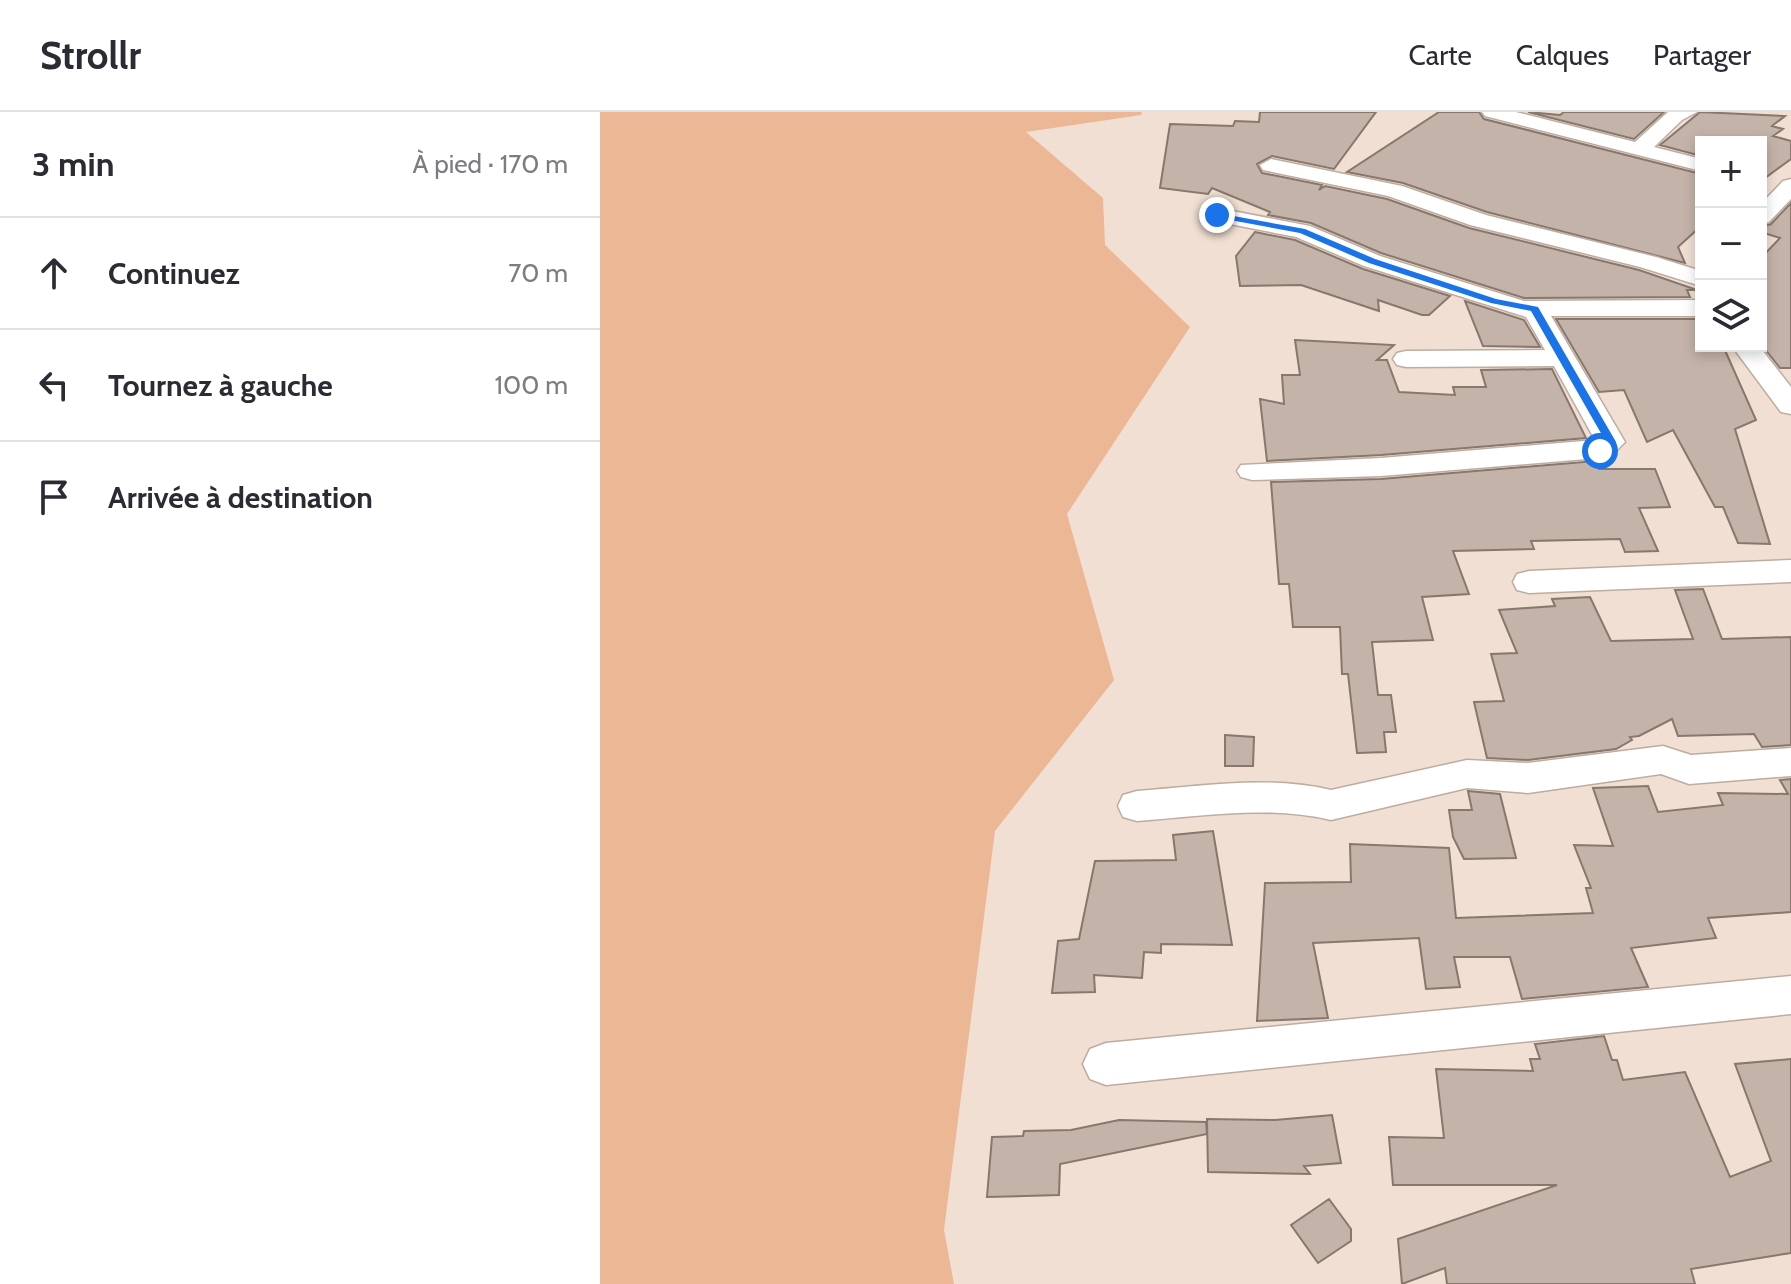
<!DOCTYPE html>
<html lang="fr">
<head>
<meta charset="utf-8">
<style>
  body { margin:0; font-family:Cabin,sans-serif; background:#f2f2f3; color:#2b2b33 }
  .controls { position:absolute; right:24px; top:24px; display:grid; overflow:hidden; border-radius:0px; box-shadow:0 4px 12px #0003 }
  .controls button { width:72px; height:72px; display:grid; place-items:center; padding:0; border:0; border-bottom:2px solid #e1e1e2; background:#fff; color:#2b2b33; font:40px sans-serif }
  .stop { position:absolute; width:24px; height:24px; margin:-18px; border:6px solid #1a73e8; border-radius:50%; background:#fff }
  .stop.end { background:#1a73e8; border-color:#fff; box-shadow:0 2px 8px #0008 }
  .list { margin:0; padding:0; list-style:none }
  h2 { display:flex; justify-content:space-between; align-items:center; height:104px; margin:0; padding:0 32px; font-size:34px }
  h2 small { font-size:26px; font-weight:400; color:#7c7c81 }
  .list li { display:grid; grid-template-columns:52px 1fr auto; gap:24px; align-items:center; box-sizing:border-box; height:112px; padding:0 32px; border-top:2px solid #e1e1e2 }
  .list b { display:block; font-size:30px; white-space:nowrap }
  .list em { font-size:26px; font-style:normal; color:#7c7c81 }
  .icon { flex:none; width:44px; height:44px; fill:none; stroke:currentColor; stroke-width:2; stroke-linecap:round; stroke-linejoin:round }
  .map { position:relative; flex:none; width:1191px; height:1172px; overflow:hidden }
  header { display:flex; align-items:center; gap:48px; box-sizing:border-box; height:112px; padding:0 40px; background:#fff; border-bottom:2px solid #e1e1e2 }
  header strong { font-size:38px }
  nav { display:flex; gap:44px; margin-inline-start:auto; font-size:28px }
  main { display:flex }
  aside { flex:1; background:#fff }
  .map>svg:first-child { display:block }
</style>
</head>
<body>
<header>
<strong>Strollr</strong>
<nav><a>Carte</a><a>Calques</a><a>Partager</a></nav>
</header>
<main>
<aside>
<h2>3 min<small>À pied · 170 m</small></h2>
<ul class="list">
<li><svg class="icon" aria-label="ahead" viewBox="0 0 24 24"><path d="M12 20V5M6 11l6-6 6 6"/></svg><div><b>Continuez</b></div><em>70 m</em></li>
<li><svg class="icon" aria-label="left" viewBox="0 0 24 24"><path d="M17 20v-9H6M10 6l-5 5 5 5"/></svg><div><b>Tournez à gauche</b></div><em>100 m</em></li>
<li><svg class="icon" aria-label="arrive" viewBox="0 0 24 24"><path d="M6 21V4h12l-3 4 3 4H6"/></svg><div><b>Arrivée à destination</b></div></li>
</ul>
</aside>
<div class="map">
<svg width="1191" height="1172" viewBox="0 0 1191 1172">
  <rect width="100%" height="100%" fill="#f1dfd3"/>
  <!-- green -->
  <path fill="#ecb794" d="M0,0h542l-1,3 -115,17 77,66 2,47 85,82 -123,187 47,166 -119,151 -51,399 10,54h-354z"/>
  <!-- building -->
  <path fill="#c4b3a8" stroke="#87776c" stroke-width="2" d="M660,0h116l-42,57 -62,-13 -15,8 5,9 60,12 -3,5 6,-4 62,13 82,29 170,42 58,20h-10l3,7 -166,1 -143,-45 -70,-30 -43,-8 2,-3 -58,-24 -4,6 -48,-6 10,-64 63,2 2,-5 24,1z
    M839,0h40l5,7 217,55v52l-23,21 7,16 -198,-51 -84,-29 -56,-11z
    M928,0l32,3 4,-3h100l-30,27z
    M1100,0l85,4 -13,10 11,3 -10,7 18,5v18l-30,22v-39h-60v14l-41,-11z
    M1191,91v165h-11l-19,-24v-86l19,-20 -19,-6v-5l10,-3z
    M655,120l40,8 68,29 87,27 -21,19h-7l-44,-15 1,11 -78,-26 -61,1 -4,-30z
    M865,189l59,19 16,27 -57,-1z
    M956,207h143l2,27 23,2 32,72 -21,9 35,115 -32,-1 -15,-36h-8l-42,-77 -26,12 -23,-52 -25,2z
    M695,228l99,5 -17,15h10l12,32 56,3 -2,-8h33l-5,-17 71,-1 34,69 -205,17 -114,6 -7,-62 24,5 -2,-29h18z
    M996,349l3,8h56l15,38 -31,1 19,43 -33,1 -5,-13 -89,2 3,8 -81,2 16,43 -47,3 11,43 -61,2 6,53h13l5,37h-12l2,20 -29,1 -9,-79h-6l-2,-47h-47l-4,-43h-10l-8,-102 110,-3z
    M1103,477l19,50 69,-2v108l-29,2 -8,-13 -76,2 -6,-17 -33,17 -9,1 2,3 -16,9 -88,11 -41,-2 -13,-56 30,-1 -13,-47 26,-1 -18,-43 56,-4 -3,-7 38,-2 21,44 82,-2 -18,-49z
    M625,623l29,2 -1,29h-28z
    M1191,667v133l-83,6 8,20 -85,10 17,39 -126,12 -12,-42h-56l6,30 -34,2 -7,-51 -106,5 15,75 -71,3 8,-138 86,-1 -1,-38 99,4 7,70 137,-5 -7,-25h5l-17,-43 39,1 -20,-58 55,-2 10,26 65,-7 -5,-12 70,1 -8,-14z
    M868,679l32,3 16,64 -52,1 -11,-22 -4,-27h23z
    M613,719l19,114 -71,-1v9l-17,-1 -2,26 -48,-3 1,17 -43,1 6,-52 21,-2 16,-78 81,-1 -3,-25z
    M1004,924l8,24h5l6,20 62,-8 45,105 41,-16 -36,-97 56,-5v194l-100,16 4,15h-248l-2,-16 -43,16 -4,-45 159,-54h-164l-4,-48 55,1 -8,-69 97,2 -3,-12h10l-5,-15z
    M732,1003l9,48 -37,3 6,8 -102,-2 -1,-53 68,1z
    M519,1008l87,2 1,12 -147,30 -1,31 -72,2 5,-60 31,-1 1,-5 47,-1z
    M729,1087l22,30v12l-33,22 -27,-38z"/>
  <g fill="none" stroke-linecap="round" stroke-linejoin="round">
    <!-- minor casing -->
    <g stroke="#beaca1" stroke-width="3">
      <path id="minor" d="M882,0h34l119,30 33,-30h29l-15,8 -28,27 47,12v12l-216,-55z
        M671,47l131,27 84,29 170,42 45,14v15l-61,-19 -170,-42 -82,-29 -125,-26 -3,-5z
        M1191,67v20l-22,23 -8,2v-20l22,-23z
        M617,96l93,18 70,30 144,45 177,-1v16h-150l74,126 -15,15 -229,19 -129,4 -11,-3 -4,-6 4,-6 140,-7 214,-18 -41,-74 -148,1 -9,-2 -4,-6 4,-6 9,-2 139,-1 -19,-33 -162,-51 -68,-29 -87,-17 -3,-5 3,-5z
        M1132,234h27l32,41v27l-10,-2z
        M1191,448v22l-262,11 -12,-3 -4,-8 4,-8 12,-3z
        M1063,634l28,9 100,-7v28l-102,8 -28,-10 -133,19 -61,-5 -136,32c-64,-15 -129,-4 -194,1l-14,-4 -5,-11 5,-11 14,-4c65,-5 130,-16 194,-1l136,-30 61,3z
        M1191,864v38l-685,71 -16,-6 -7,-15 7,-15 16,-6z"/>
    </g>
    <!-- minor -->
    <use href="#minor" fill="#fff" fill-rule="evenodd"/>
  </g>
  <!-- route -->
  <path fill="#1a73e8" d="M617,101l88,16 70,30 121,40 42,8 78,135 -12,12 -9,-3 11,-9 -75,-131 -40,-8 -122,-40 -69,-30 -86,-16z"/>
</svg>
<div class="controls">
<button>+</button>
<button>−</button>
<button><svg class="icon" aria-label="layers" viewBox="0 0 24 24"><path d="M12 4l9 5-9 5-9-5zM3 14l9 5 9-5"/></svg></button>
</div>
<div class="stop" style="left:1000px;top:339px"></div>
<div class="stop end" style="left:617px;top:103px"></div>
</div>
</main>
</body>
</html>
